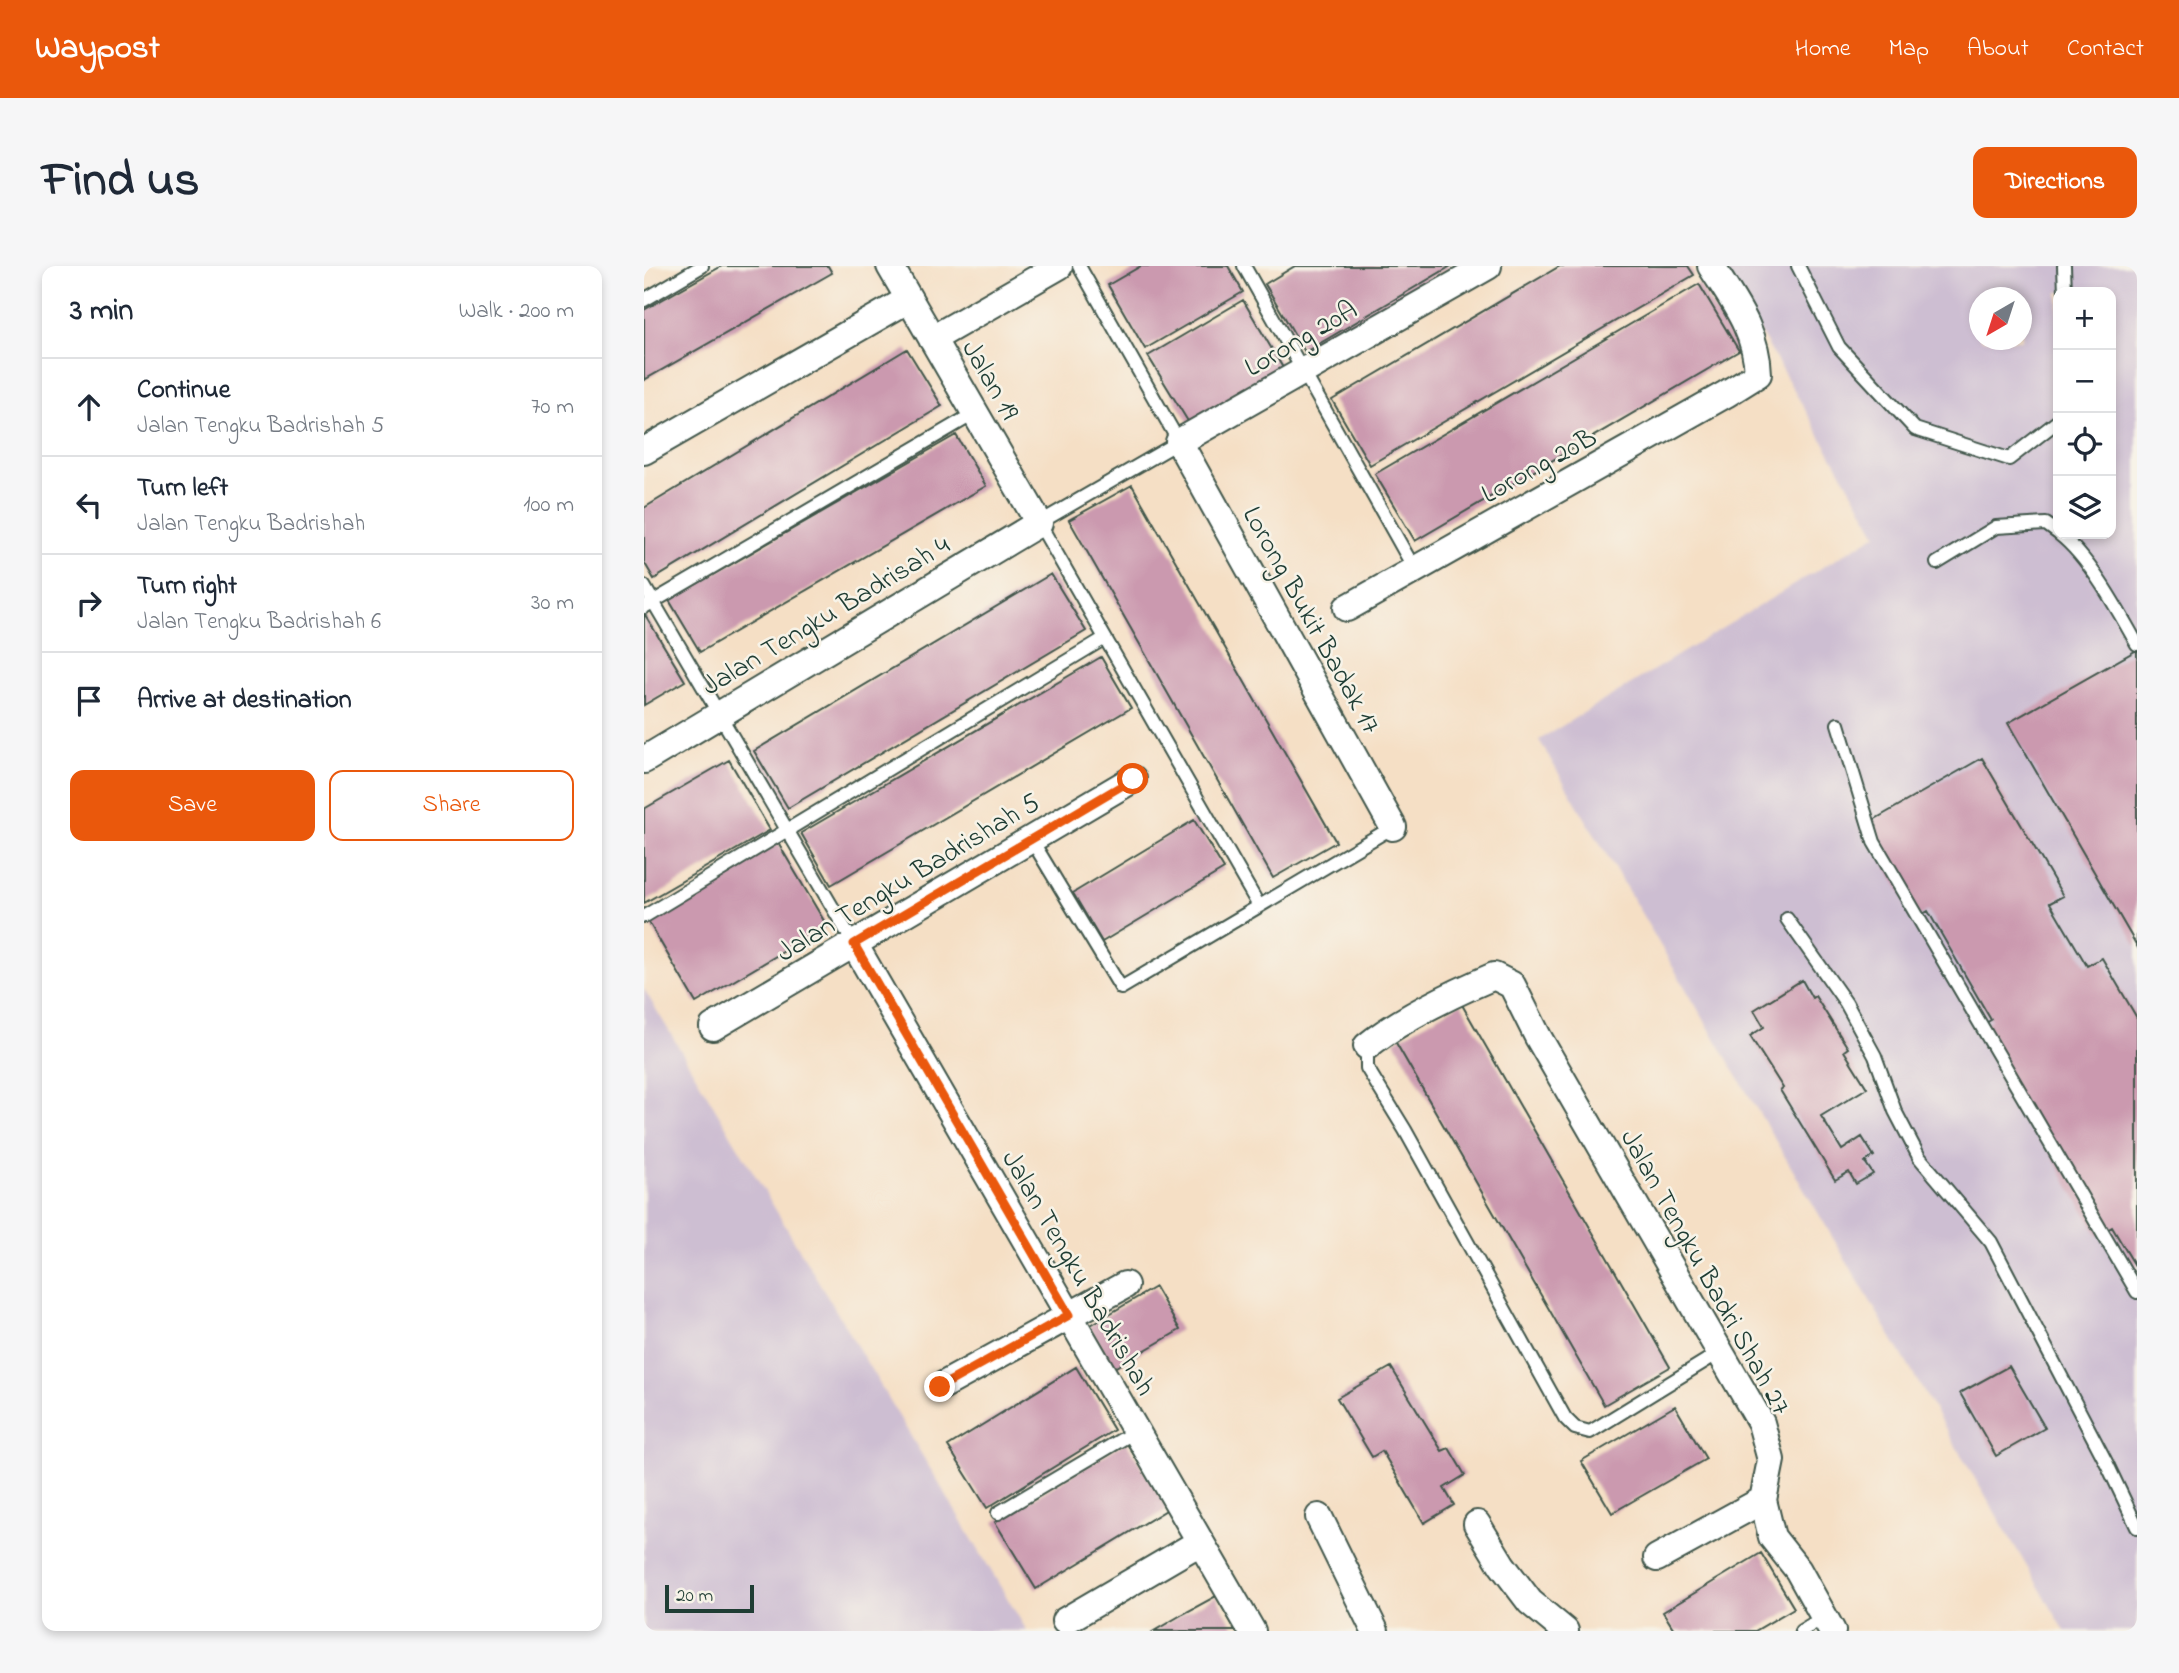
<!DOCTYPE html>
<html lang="en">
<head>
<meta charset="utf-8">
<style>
  body { margin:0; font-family:"Indie Flower",sans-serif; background:#f6f6f7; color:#1f2937 }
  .controls { position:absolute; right:21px; top:21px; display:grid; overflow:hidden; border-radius:14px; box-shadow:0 4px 10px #0003 }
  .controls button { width:63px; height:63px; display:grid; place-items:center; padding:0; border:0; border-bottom:2px solid #e0e1e3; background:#fff; color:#1f2937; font:35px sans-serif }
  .compass { position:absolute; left:1325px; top:21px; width:63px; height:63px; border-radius:50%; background:#fff; box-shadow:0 4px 10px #0003; rotate:219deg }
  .scale { position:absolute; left:21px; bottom:18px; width:89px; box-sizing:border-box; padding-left:7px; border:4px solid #1f3d34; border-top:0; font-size:19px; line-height:24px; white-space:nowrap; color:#1f3d34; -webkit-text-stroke:5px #f7f3e8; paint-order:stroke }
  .stop { position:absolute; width:21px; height:21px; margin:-16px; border:5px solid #ea580c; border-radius:50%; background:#fff }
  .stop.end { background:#ea580c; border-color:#fff; box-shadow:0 2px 7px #0008 }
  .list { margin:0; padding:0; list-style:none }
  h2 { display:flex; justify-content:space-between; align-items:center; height:91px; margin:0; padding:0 28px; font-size:30px }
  h2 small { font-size:23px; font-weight:400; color:#747a83 }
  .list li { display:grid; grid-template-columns:46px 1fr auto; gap:21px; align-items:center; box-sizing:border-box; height:98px; padding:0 28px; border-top:2px solid #e0e1e3 }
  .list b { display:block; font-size:26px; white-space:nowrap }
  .list p { margin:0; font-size:23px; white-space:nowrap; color:#747a83 }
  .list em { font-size:23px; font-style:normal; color:#747a83 }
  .actions { display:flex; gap:14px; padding:21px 28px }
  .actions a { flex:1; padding:16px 0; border:2px solid #ea580c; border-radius:14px; text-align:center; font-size:24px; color:#ea580c }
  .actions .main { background:#ea580c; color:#fff }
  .icon { flex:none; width:38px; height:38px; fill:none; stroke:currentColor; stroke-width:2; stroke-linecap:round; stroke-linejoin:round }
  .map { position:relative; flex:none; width:1493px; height:1365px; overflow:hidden; border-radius:14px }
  header { display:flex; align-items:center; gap:42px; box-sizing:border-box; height:98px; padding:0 35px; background:#ea580c; color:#fff }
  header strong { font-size:33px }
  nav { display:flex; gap:38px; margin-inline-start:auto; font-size:24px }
  .intro { display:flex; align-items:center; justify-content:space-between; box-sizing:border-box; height:168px; padding:0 42px }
  h1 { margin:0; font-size:49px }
  .button { padding:18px 32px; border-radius:14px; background:#ea580c; color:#fff; font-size:24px; font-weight:700 }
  main { display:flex; gap:42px; padding:0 42px }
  aside { flex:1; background:#fff; border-radius:14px; box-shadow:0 4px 10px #0003 }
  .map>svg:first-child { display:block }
</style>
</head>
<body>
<header>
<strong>Waypost</strong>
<nav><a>Home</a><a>Map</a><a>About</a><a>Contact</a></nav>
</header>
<div class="intro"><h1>Find us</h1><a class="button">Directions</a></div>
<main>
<aside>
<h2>3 min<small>Walk · 200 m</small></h2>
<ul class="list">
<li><svg class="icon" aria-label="ahead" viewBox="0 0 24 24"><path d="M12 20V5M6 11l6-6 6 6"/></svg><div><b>Continue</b><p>Jalan Tengku Badrishah 5</p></div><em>70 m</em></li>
<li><svg class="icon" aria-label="left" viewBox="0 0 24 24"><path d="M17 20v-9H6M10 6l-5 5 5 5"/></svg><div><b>Turn left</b><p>Jalan Tengku Badrishah</p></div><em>100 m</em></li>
<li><svg class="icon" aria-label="right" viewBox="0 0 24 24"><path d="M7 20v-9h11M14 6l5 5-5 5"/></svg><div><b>Turn right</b><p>Jalan Tengku Badrishah 6</p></div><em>30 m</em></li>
<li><svg class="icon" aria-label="arrive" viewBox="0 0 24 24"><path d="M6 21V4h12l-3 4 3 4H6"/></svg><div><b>Arrive at destination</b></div></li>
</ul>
<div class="actions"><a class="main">Save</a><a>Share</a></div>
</aside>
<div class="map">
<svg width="1493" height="1365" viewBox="0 0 1493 1365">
  <rect width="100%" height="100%" fill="#f7f3e8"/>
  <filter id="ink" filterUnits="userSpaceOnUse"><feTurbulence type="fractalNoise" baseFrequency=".0143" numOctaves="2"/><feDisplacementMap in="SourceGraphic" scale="14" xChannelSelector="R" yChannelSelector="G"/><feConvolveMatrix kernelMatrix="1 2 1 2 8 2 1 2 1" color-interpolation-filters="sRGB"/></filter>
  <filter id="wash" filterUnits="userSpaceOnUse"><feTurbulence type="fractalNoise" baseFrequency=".00686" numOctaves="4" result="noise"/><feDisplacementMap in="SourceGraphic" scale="28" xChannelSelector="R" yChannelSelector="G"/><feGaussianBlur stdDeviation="1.57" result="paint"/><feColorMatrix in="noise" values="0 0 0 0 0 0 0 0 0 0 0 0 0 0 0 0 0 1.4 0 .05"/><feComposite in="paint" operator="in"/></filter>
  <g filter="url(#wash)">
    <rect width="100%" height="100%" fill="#f5dfc5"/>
    <!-- industrial -->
    <path fill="#cdbed2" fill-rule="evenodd" d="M1078,0h415v1365h-72l-526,-891 338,-206zM1414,26h53v242h-53zM1336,32h42v42h-42z
      M0,723l383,642h-383z"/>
    <g id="blocks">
      <!-- building -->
      <path fill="#cb99af" d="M78,0h106l4,7 -188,107v-70z
        M497,0h87l15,26 -98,57 -37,-64z
        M651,0h156l-146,86 -40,-68z
        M916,0h128l6,9 -324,190 -38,-65z
        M1055,18l40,67 -324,190 -40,-67z
        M599,34l40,68 -94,55 -41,-67z
        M263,83l35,57 -288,173 -10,-17v-54z
        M312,169l30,51 -286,166 -31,-52z
        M488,219l204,357 -63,36 -204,-358z
        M407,308l35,57 -298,177 -34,-57z
        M0,347l41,68 -41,24z
        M1493,384v296l-129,-223z
        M457,391l30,51 -300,177 -30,-52z
        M1338,492l81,138 -13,7 37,63 15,-8 35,60v251l-25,-42 -14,8 -121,-207 14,-8 -63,-109 -12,7 -53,-92z
        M85,494l41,70 -126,73v-94z
        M550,554l30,49 -122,73 -29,-49z
        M134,577l49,83 -131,77 -49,-84z
        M1158,714l10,18 3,-2 33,52 -4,3 23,37 -46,28 21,34 20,-13 12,19 -9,6 8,12 -17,10 -7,-12 -14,8 -55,-90 3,-2 -33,-52 14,-9 -10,-17z
        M817,737l209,364 -66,38 -209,-364z
        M511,1021l25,43 -66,38 -25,-42z
        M1365,1100l36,62 -49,28 -36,-63z
        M432,1101l38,63 -127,78 -39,-62z
        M747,1101l51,84 7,-3 16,27 -21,13 10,17 -30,18 -42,-72 -10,6 -35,-59z
        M1031,1140l31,53 -94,54 -31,-52z
        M482,1176l42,67 -132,80 -41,-67z
        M1117,1287l33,55 -39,23h-80l-12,-19z
        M572,1330l20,35h-82l29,-17z"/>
    </g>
  </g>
  <g filter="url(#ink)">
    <use href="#blocks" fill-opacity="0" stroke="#3f554a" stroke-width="2"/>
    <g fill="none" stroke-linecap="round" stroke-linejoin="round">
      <!-- lane casing -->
      <g stroke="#3f554a" stroke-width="16">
        <path id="lane" d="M435,0l100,176 -140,81 220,383
          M600,0l171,304
          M1154,0l41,81 76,82 94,30 49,-38
          M1420,0l1,26
          M0,34l58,-34
          M1415,268c30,23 59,76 78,110
          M1293,297l59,-36 50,-3 12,9
          M0,320l210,358
          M0,341l331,-194
          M1194,458l36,118 263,450
          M387,573l90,149 272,-161
          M1,650l460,-278
          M1143,653l59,84 29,53 20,55 24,46 72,85 116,222 30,63
          M723,780v22l38,62 160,288 10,10 15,4 130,-80
          M354,1247l138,-82
          M1157,1365l23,-14"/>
      </g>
      <!-- street casing -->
      <g stroke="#3f554a" stroke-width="30">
        <path id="street" d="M288,73l127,-73
          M0,185l265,-152
          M703,342l379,-214 32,-20c-1,-43 -25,-73 -47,-108
          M0,494l395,-237 -149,-257
          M749,561l-214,-385 309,-176
          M210,678l398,687
          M69,761l420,-248
          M723,780c36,-29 85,-52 127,-70l18,9 26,52 223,386 10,37 -8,40 9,37 26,33 34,61
          M296,1121l185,-102
          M675,1251l56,114
          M833,1258l25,41 28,37 35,29
          M1013,1292l106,-58
          M421,1355l135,-79"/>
      </g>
      <!-- lane -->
      <use href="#lane" stroke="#fff" stroke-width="12"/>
      <!-- street -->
      <use href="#street" stroke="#fff" stroke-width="26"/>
    </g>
  </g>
  <g fill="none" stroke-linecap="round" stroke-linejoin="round" filter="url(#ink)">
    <!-- route -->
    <path stroke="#ea580c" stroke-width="9" d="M296,1121l129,-72 -215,-371 279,-165"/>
  </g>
  <g text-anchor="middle" stroke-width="5" stroke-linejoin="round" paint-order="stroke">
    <!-- street labels -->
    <g font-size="28" fill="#1f3d34" stroke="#f7f3e8">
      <text transform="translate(656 71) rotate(-30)" y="10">Lorong 20A</text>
      <text transform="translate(348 113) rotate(60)" y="10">Jalan 19</text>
      <text transform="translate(894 198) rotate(-29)" y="10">Lorong 20B</text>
      <text transform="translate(181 348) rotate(-31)" y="10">Jalan Tengku Badrisah 4</text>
      <text transform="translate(669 353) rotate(61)" y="10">Lorong Bukit Badak 17</text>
      <text transform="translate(263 610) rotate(-31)" y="10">Jalan Tengku Badrishah 5</text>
      <text transform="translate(1063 1005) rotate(61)" y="10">Jalan Tengku Badri Shah 27</text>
      <text transform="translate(436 1006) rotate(60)" y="10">Jalan Tengku Badrishah</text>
    </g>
  </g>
</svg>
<div class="controls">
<button>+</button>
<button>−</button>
<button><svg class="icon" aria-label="locate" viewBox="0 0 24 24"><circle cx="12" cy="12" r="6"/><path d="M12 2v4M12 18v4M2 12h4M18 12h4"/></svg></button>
<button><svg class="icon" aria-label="layers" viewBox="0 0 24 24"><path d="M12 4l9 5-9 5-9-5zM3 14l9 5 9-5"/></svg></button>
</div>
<svg class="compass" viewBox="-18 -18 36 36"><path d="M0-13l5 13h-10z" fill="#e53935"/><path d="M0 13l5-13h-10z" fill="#747a83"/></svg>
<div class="scale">20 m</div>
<div class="stop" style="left:489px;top:513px"></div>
<div class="stop end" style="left:296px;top:1121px"></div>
</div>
</main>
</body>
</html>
